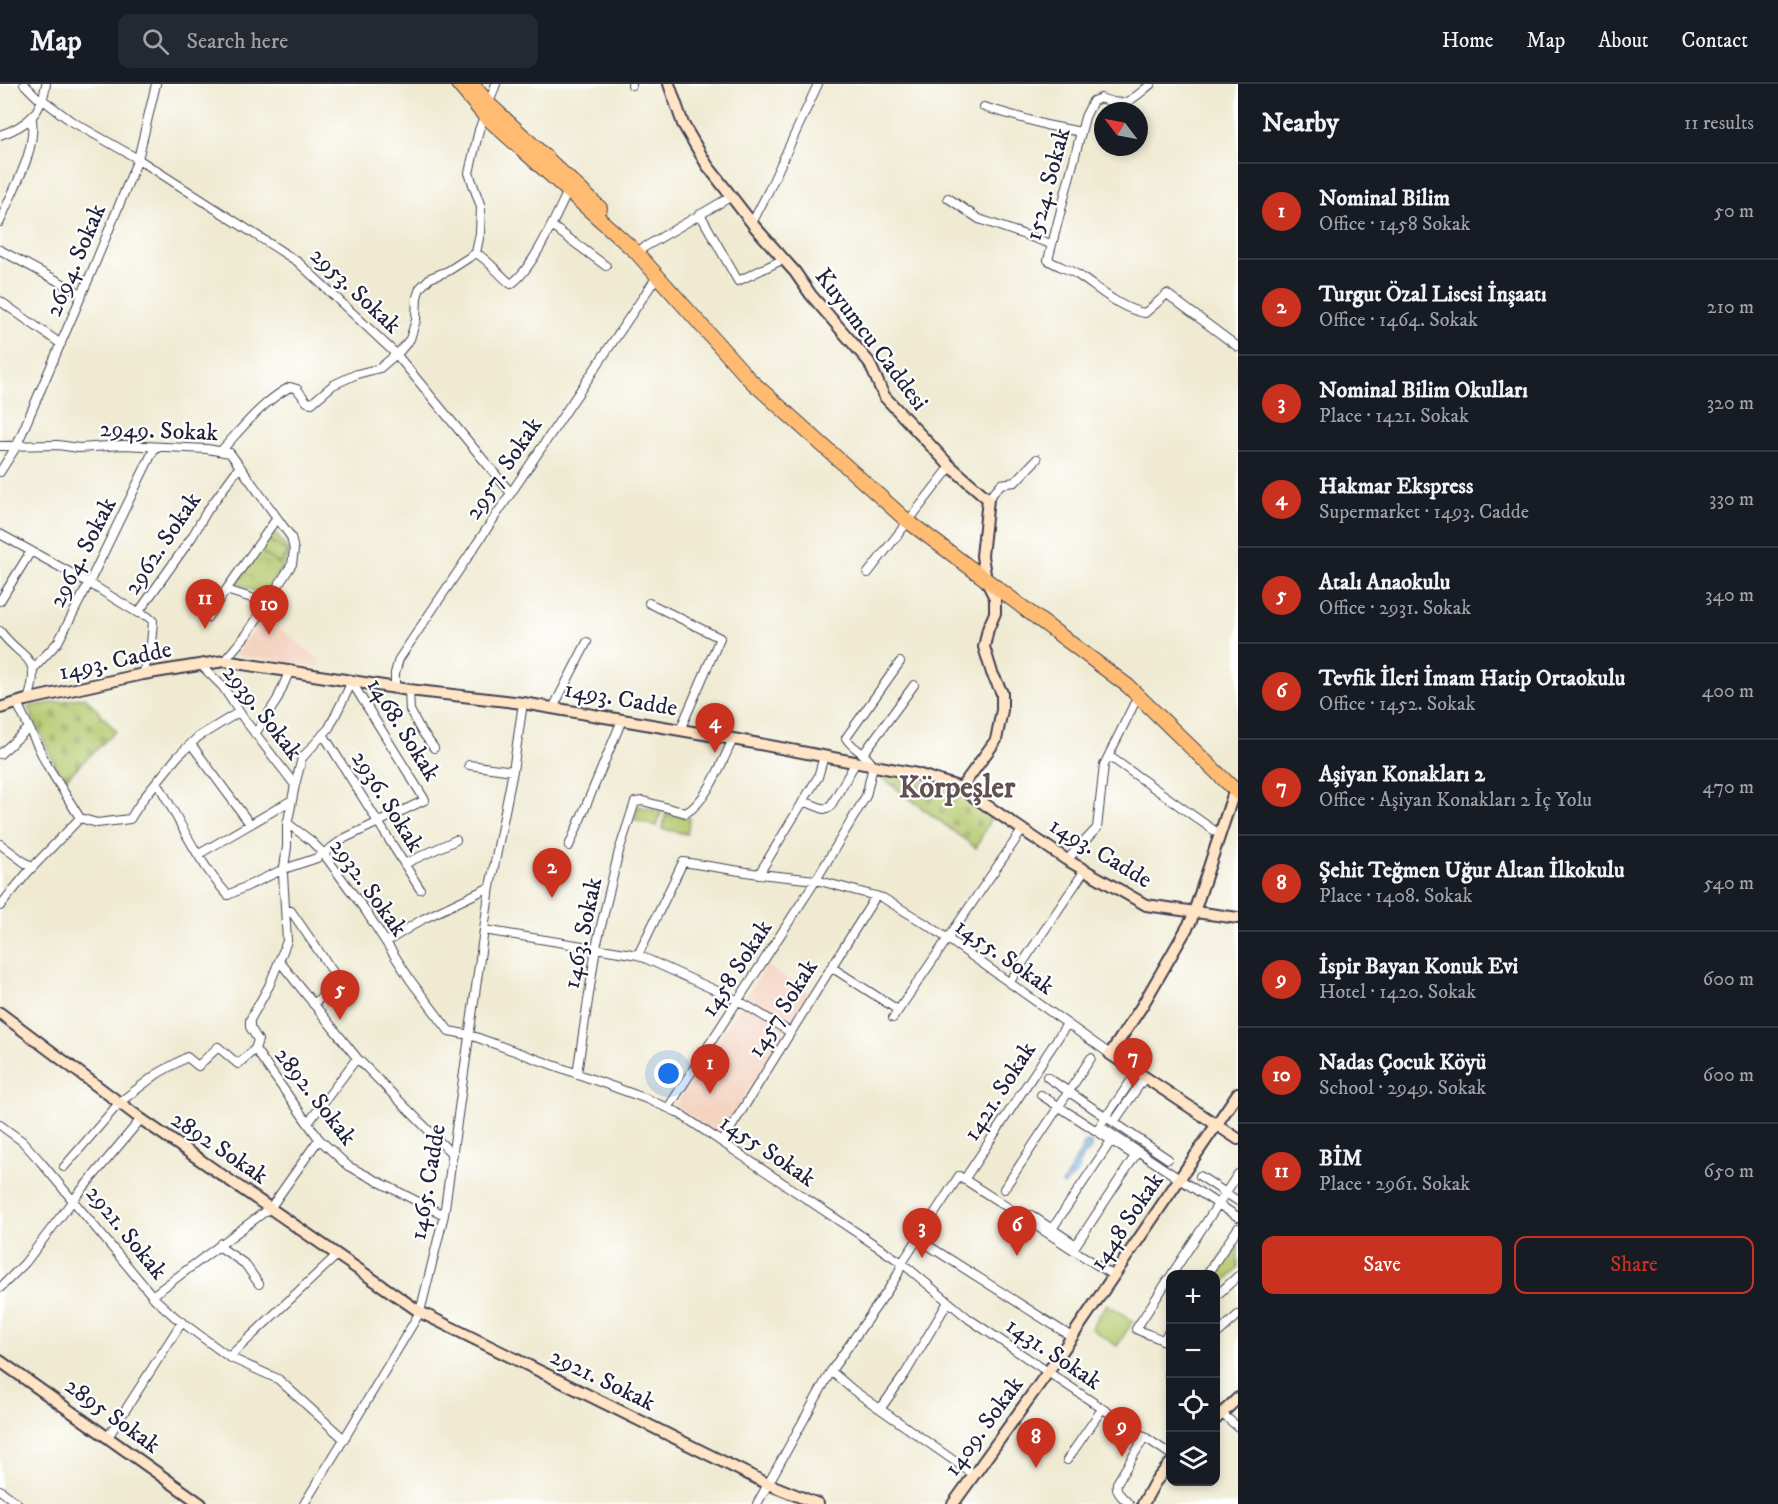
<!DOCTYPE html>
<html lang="en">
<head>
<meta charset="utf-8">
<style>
  body { margin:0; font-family:"IM FELL DW Pica",serif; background:#242831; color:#f1f3f6 }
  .controls { position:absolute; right:18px; bottom:18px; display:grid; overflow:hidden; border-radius:12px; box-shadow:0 3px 9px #0003 }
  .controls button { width:54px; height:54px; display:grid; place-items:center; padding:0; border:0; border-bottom:2px solid #363941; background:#171b24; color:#f1f3f6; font:30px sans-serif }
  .compass { position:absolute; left:1094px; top:18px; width:54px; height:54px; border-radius:50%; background:#171b24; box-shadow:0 3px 9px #0003; rotate:302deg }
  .you { position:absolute; left:669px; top:990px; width:21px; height:21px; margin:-15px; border:4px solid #fff; border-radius:50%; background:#1a73e8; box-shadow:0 0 0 9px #1a73e833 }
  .badge { display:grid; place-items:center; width:39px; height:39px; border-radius:50%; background:#c8321e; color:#fff; font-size:20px; font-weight:700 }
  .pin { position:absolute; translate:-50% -50px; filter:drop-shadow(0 2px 3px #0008) }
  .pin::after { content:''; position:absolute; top:32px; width:21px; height:18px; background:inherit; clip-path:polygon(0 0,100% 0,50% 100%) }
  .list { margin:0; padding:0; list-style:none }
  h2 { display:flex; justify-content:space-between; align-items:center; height:78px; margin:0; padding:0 24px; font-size:26px }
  h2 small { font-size:20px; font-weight:400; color:#9ea1a6 }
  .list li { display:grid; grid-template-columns:39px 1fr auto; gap:18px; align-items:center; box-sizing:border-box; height:96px; padding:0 24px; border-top:2px solid #363941 }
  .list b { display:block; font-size:22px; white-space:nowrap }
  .list p { margin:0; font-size:20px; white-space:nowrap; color:#9ea1a6 }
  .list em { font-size:20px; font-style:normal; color:#9ea1a6 }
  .actions { display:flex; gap:12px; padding:18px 24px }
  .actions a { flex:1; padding:14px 0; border:2px solid #c8321e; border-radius:12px; text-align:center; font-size:21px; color:#c8321e }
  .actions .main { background:#c8321e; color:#fff }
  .icon { flex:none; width:33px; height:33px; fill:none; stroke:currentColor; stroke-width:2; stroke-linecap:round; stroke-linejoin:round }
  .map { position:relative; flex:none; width:1238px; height:1420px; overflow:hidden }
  header { display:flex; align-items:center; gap:36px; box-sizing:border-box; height:84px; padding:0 30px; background:#171b24; border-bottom:2px solid #363941 }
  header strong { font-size:28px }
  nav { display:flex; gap:33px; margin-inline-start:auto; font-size:21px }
  .search { width:420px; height:54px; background:#242831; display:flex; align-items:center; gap:15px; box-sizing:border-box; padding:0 21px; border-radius:12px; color:#9ea1a6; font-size:22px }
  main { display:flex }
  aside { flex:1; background:#171b24 }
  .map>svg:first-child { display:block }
</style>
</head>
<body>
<header>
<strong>Map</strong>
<div class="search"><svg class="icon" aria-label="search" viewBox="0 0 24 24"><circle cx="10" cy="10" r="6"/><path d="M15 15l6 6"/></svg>Search here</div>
<nav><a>Home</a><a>Map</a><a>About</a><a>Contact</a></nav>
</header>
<main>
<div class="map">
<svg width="1238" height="1420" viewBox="0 0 1238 1420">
  <defs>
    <pattern id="cemetery-stones" width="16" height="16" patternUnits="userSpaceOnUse" patternTransform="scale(1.5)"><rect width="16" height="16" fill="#b4c76b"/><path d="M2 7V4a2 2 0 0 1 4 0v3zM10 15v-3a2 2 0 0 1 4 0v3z" fill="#9aab5e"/></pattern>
    <pattern id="park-crowns" width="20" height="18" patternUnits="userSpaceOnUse" patternTransform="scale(1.5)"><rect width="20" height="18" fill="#b4c76b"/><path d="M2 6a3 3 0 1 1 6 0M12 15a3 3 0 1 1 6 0" fill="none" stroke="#9aab5e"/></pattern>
    <pattern id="water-rules" width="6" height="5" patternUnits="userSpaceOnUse" patternTransform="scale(1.5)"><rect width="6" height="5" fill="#71b0e4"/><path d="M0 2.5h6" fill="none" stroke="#5c8fba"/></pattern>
  </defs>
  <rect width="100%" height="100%" fill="#fff"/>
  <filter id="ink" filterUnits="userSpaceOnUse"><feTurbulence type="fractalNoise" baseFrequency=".0167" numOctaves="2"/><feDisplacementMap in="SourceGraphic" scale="12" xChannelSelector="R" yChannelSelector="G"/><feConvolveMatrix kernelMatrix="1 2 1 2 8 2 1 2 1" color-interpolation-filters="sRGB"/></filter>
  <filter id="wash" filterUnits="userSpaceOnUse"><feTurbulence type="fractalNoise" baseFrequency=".008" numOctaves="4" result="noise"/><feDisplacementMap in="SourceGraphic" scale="24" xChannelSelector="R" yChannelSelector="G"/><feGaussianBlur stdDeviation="1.35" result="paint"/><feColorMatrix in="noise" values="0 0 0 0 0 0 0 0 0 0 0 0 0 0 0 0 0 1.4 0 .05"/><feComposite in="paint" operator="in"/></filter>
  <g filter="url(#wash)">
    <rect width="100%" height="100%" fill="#efead1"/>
    <!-- built -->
    <path fill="#f4d3c1" d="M264,531l54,44 3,8 -86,-12z
      M766,882l44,27 -90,143 -45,-30z"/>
    <!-- cemetery -->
    <path fill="url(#cemetery-stones)" stroke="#6b7453" stroke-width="1.5" d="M85,613l31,34 -53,50 -35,-74z
      M884,688l62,14 46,29 -16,33 -95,-71z"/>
    <!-- park -->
    <path fill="url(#park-crowns)" stroke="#6b7453" stroke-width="1.5" d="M270,449l6,1 14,19 -26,43 -27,-13z
      M666,729l24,5 -3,16 -25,-5z
      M1238,1150v35l-22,21v-16h-6z"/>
    <!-- pitch -->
    <path fill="#b4c76b" stroke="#6b7453" stroke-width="1.5" d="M267,455l20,13 -8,12 -20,-13z
      M638,722l23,6 -4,14 -22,-6z
      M1107,1220l26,17 -16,25 -26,-18z"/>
    <!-- water -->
    <path fill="url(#water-rules)" stroke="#4a6990" stroke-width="1.5" d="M1087,1058l4,1c1,8 -5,11 -10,16 -2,4 -1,11 -3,14 -3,3 -10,6 -14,13l-2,-2c8,-10 11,-24 20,-33l1,-6z"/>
  </g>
  <g filter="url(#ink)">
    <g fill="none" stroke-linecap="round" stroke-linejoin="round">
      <!-- street casing -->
      <g stroke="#414052" stroke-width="10">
        <path id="street" d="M24,0l13,13 6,3 28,21 67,38 160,103 98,92 114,138
          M496,0l-17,46 -10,43 12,34 -1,26 -4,20c14,8 22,21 35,31 22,-15 45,-68 57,-93
          M632,0v1
          M1151,0c-20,16 -24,25 -50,14l-8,3 -8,16 -37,143c9,6 21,9 30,15 20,13 42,34 67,38l22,-19 71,53
          M984,23l62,18 35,7
          M0,51c27,-9 42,-22 46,-51
          M948,114l31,21 72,25
          M700,130l38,67 46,-22
          M0,138c12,-33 36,-67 32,-103
          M752,139l16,-31 50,-108
          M552,142l54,40
          M0,166l82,44
          M636,168l96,-56
          M0,217l61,43
          M0,362l58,-1 21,3 44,-3 84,4 23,4 61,84 3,13 -2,14 -45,70 -23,27
          M221,367c21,-23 41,-49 69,-64l7,2 10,13 5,1 21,-18 24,-11 23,-6 20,-17 10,-12 6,-19 1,-23 3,-9 10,-10 18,-7 28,-18
          M0,388l16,-25 76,-176 46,-112 18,-75
          M988,415l13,-15 14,-2 22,-23
          M0,450l89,49 49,30
          M868,489l83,-107
          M0,517l31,-50
          M268,519l-42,-13 51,-72
          M649,519l71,35 -40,92
          M207,534l19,-28
          M0,547c22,30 43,23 28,69
          M200,580l23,23 21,32 51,66
          M34,584l24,-26 31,-59 66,-136
          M143,590l8,-29 2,-24 -6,-5 -9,-3 54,-76 15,-26 33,-45
          M395,604v-15l4,-14 259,-384
          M409,606l1,20 10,19 14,19
          M17,619l30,62 33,53 17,5 33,-4 13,-20 35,-43 20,-19 41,-25
          M553,624l34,-66
          M255,650l22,-34 13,-30
          M323,650l97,155
          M191,660l59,80
          M864,669l50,-68
          M0,670l28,-25
          M1109,672l110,78
          M469,681l44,6 10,-68
          M157,698c22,37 41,81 71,113l56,-26 33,-11 28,-20 80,-38 -74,-119
          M803,717l21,8 6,-2 26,-45
          M287,739l23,17 13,13 44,60 44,68 38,50 21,4 177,64 30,13 225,151 67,56 201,135
          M0,760l32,24
          M569,762l53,-126
          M199,770l93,-54
          M1067,776l30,-32 7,-63 34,-69
          M404,780l52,-24
          M759,790l59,-97 6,-21
          M0,822l28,-34 52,-54
          M285,825l6,2 49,71 -27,22
          M484,846l154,25 101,46 51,31
          M386,858l37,-23 67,-32
          M638,871l45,-93 76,12 57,6 67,18 48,29 179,127
          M280,878l77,96 96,97
          M831,883l67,43
          M1009,899l76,-113
          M893,934l130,-189
          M255,965l64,90 29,27 96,49
          M577,990l19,-127 23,-96 16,-49 8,-1 43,12c22,-13 36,-51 47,-74
          M1047,993l121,82
          M668,1024l148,-228 50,-84 7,-30c-8,-15 -19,-15 -27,-28l54,-76
          M1114,1038l31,-45
          M308,1039l49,-65
          M0,1041l22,16 18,20 115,138 20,18 54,40 49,22 66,60 76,-127 24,-97 46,-328 23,-116
          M1100,1042l75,50
          M1097,1046l40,-58
          M722,1058l154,-246
          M64,1083l56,-65 37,-28 30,-17 11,9 20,-19 20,17 17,-15 3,-9 -8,-13v-7l19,-34 18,-45 -4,-67 4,-27v-21l8,-41 7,-27 27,-30 20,-40 1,-9
          M1200,1092l38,25
          M964,1096l103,-156
          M1184,1098l54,35
          M1004,1105l87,-131
          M1031,1131l45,30 59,-89 -94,-61
          M1052,1145l59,-88
          M918,1155l154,98
          M221,1159l-1,4 25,17 14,20
          M1172,1190l66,-100
          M1207,1190l31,-46
          M1170,1193l-34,52c11,6 25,8 34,16
          M0,1204l25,-25 49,-64 67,-80
          M152,1212l119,-89 48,-68
          M1216,1212l22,-20
          M1216,1251l22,-20
          M1164,1255l6,-9
          M229,1273l108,-102
          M831,1287l57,-81 10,-16 4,-11 57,-87 155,100
          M1169,1291l1,-1
          M881,1324l24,-34 43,-72
          M1221,1329l17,14
          M108,1353l74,-115
          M1067,1376l35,-51
          M0,1406l18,14
          M304,1420l40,-65
          M757,1420l74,-133 22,19 120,84
          M1129,1420c-7,-7 -14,-12 -12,-21l27,-45"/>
      </g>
      <!-- secondary casing -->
      <g stroke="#414052" stroke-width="14">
        <path id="secondary" d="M669,0l14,40 24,41 48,62 40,45 16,23 58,67 15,34 65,69 39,34 -6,57 4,24 9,18v15l-7,16 -4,18 8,26 10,20v17l-6,30 -35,48
          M0,624l26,-8 117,-26 81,-13 185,29 114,13 210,36 184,35 44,14 106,72 79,45 92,13
          M1235,705l-44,132 -49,85 -32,48 128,85
          M0,929l141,106 279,193 348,172 50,20
          M0,1277l201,143
          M1216,1335l22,-21
          M953,1420l95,-132 190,-279
          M1143,1420l12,-22 15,-18"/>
      </g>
      <!-- highway casing -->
      <g stroke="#414052" stroke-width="16">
        <path id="highway" d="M458,0l27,32 151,136 114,128 155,139 223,167 110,107
          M472,0l17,20 111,104"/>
      </g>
      <!-- street -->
      <use href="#street" stroke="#fff" stroke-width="8"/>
      <!-- secondary -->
      <use href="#secondary" stroke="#ffe4c6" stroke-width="10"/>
      <!-- highway -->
      <use href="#highway" stroke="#ffbb71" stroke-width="14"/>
    </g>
  </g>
  <g text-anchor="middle" stroke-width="4.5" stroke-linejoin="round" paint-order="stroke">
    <!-- street labels -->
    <g font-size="24" fill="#22223b" stroke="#fff">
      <text transform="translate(1047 100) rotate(-75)" y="8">1524. Sokak</text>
      <text transform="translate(75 176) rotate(-67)" y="8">2694. Sokak</text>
      <text transform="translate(356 206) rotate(43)" y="8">2953. Sokak</text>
      <text transform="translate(872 255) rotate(53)" y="8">Kuyumcu Caddesi</text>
      <text transform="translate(159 346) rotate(2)" y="8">2949. Sokak</text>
      <text transform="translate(503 384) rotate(-56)" y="8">2957. Sokak</text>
      <text transform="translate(162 459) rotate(-56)" y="8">2962. Sokak</text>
      <text transform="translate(82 468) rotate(-63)" y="8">2964. Sokak</text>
      <text transform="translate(115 576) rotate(-12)" y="8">1493. Cadde</text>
      <text transform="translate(621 614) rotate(10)" y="8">1493. Cadde</text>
      <text transform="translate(263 628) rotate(52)" y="8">2939. Sokak</text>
      <text transform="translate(404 645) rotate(58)" y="8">1468. Sokak</text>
      <text transform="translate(388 717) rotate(58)" y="8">2936. Sokak</text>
      <text transform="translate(1101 768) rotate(31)" y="8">1493. Cadde</text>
      <text transform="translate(369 803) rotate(54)" y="8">2932. Sokak</text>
      <text transform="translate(582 849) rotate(-78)" y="8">1463. Sokak</text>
      <text transform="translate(1005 872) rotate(35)" y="8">1455. Sokak</text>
      <text transform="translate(736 884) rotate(-57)" y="8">1458 Sokak</text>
      <text transform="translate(782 924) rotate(-58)" y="8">1457 Sokak</text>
      <text transform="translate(999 1007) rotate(-57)" y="8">1421. Sokak</text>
      <text transform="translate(316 1012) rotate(52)" y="8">2892. Sokak</text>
      <text transform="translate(220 1063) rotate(34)" y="8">2892 Sokak</text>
      <text transform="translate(768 1066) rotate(34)" y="8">1455 Sokak</text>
      <text transform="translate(427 1098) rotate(-80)" y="8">1465. Cadde</text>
      <text transform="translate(1126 1137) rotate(-56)" y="8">1448 Sokak</text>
      <text transform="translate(127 1148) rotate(51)" y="8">2921. Sokak</text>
      <text transform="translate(1054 1269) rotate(34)" y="8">1431. Sokak</text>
      <text transform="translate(603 1295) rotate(26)" y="8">2921. Sokak</text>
      <text transform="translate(113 1331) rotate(36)" y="8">2895 Sokak</text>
      <text transform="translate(983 1342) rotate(-54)" y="8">1409. Sokak</text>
    </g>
    <!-- district labels -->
    <g font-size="30" font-weight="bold" fill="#625052" stroke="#fff">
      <text x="957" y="713">Körpeşler</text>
    </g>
  </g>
</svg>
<div class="controls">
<button>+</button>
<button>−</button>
<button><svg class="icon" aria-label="locate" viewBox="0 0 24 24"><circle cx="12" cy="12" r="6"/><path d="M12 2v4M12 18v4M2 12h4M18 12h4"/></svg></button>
<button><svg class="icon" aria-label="layers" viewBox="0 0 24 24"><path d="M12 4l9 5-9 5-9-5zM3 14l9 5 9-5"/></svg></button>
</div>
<svg class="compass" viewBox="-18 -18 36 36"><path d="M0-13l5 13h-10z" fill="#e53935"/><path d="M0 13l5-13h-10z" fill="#9ea1a6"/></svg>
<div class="you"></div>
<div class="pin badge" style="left:710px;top:1010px">1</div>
<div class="pin badge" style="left:552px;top:814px">2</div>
<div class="pin badge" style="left:922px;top:1174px">3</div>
<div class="pin badge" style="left:715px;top:669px">4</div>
<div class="pin badge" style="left:340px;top:936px">5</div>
<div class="pin badge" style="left:1017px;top:1172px">6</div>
<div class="pin badge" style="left:1133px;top:1004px">7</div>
<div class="pin badge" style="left:1036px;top:1384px">8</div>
<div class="pin badge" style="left:1122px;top:1373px">9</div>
<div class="pin badge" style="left:269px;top:551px">10</div>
<div class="pin badge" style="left:205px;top:545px">11</div>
</div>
<aside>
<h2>Nearby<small>11 results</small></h2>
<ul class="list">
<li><span class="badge">1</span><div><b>Nominal Bilim</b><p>Office · 1458 Sokak</p></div><em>50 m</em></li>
<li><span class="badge">2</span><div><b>Turgut Özal Lisesi İnşaatı</b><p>Office · 1464. Sokak</p></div><em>210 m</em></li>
<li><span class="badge">3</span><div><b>Nominal Bilim Okulları</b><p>Place · 1421. Sokak</p></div><em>320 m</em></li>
<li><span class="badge">4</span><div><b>Hakmar Ekspress</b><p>Supermarket · 1493. Cadde</p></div><em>330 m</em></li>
<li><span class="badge">5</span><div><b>Atalı Anaokulu</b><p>Office · 2931. Sokak</p></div><em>340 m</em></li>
<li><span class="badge">6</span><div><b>Tevfik İleri İmam Hatip Ortaokulu</b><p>Office · 1452. Sokak</p></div><em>400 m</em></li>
<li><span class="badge">7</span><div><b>Aşiyan Konakları 2</b><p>Office · Aşiyan Konakları 2 İç Yolu</p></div><em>470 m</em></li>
<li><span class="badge">8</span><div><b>Şehit Teğmen Uğur Altan İlkokulu</b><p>Place · 1408. Sokak</p></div><em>540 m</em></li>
<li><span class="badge">9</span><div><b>İspir Bayan Konuk Evi</b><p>Hotel · 1420. Sokak</p></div><em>600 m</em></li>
<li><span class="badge">10</span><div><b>Nadas Çocuk Köyü</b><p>School · 2949. Sokak</p></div><em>600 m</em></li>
<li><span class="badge">11</span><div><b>BİM</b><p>Place · 2961. Sokak</p></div><em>650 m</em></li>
</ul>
<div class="actions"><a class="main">Save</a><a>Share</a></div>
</aside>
</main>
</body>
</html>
